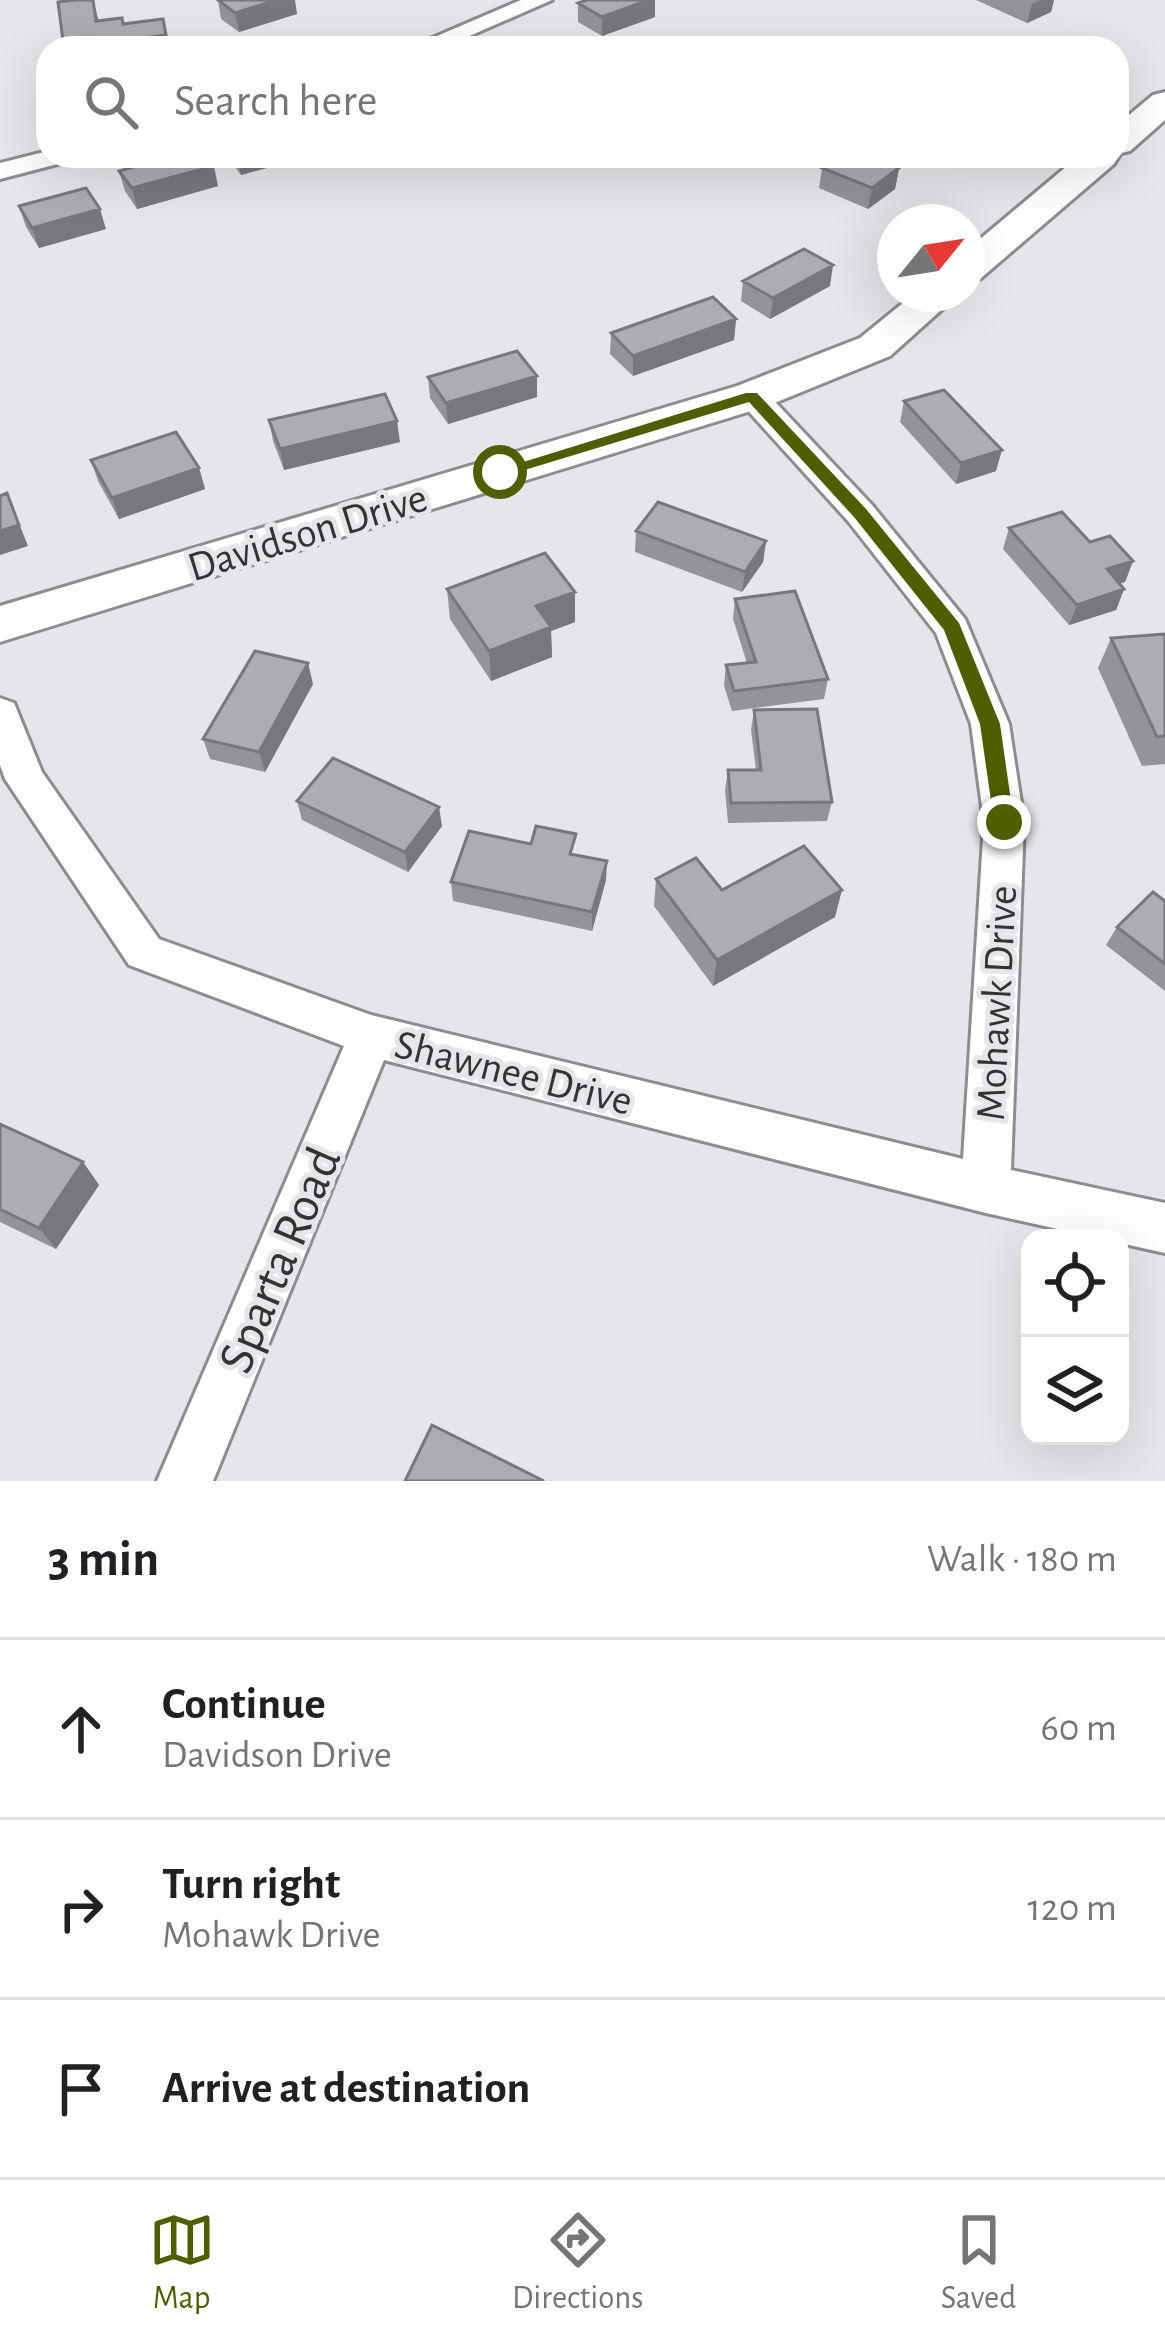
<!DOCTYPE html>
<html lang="en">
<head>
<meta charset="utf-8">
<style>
  body { margin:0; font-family:"Alegreya Sans",sans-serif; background:#f6f6f6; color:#202124 }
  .controls { position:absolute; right:36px; bottom:36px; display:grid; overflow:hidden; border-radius:24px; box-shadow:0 12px 48px #0002 }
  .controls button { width:108px; height:108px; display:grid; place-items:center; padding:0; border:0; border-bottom:3px solid #e0e0e0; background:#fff; color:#202124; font:60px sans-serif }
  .compass { position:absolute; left:877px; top:204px; width:108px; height:108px; border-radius:50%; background:#fff; box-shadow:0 12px 48px #0002; rotate:60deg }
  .stop { position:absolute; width:36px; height:36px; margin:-27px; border:9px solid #505e00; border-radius:50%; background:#fff }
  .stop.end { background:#505e00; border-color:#fff; box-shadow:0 3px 12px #0008 }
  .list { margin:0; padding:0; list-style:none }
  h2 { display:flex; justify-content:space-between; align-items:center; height:156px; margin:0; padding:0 48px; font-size:51px }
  h2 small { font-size:39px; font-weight:400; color:#757577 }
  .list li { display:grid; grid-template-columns:78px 1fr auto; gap:36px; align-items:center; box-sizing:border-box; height:180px; padding:0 48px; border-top:3px solid #e0e0e0 }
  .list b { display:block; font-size:45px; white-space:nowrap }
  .list p { margin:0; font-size:39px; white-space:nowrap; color:#757577 }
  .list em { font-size:39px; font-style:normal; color:#757577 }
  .icon { flex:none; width:66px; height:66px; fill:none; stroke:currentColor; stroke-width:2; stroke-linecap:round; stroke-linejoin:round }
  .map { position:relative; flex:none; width:1165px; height:1481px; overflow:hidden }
  .search { position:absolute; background:#fff; box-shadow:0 12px 48px #0002; left:36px; right:36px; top:36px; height:132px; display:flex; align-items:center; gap:30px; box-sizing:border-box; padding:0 42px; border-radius:36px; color:#757577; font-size:45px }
  .sheet { height:696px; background:#fff }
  nav { display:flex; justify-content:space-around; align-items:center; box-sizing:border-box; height:168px; border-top:3px solid #e0e0e0; background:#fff; font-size:33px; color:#757577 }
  nav a { display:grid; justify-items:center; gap:6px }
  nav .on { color:#505e00 }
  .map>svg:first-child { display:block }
</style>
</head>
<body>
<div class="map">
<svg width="1165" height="1481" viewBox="0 0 1165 1481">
  <rect width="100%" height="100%" fill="#e6e6ea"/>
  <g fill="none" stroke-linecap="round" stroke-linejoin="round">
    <!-- street casing -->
    <g stroke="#8d8d91" stroke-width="6">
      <path id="street" d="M521,0h31l-110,48h-33z
        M48,151v5h25l-4,5 -69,18v-16z
        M752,386l11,3 109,116 93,114 44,105 15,98 -13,348 154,33v50l-45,-10v-5h-22l-112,-25 -602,-153 -171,421h-56l187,-435 -215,-81 -124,-186 -5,-14v-67l14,5 28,69 117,167 212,76 592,144 21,-337 -13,-98 -35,-91 -88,-112 -107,-118 -5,-7 5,-7z"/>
    </g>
    <!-- secondary casing -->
    <g stroke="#8d8d91" stroke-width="6">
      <path id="secondary" d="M1165,92v28l-35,31 -13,3 2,2 -5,8 -133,114 -14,4v-32l112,-94h38v-31l36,-30z
        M914,294h45l-69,62 -123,50 -767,236v-36l737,-220 123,-48z"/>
    </g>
    <!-- street -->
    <use href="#street" fill="#fff" fill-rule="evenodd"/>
    <!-- secondary -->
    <use href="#secondary" fill="#fff" fill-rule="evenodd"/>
  </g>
  <!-- wall -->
  <path fill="#949498" d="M218,0l79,14 -58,18 -18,-13z
    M587,0h68v17l-53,19 -24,-14v-19z
    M976,0h78l-3,12 -24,11z
    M227,156h83l-69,19z
    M822,168h77l-4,21 -27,20 -49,-21z
    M119,171l99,15 -81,23 -12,-18z
    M19,206l87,23 -67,19 -13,-21z
    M743,281l87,5 -60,33 -29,-18z
    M736,319l-2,21 -101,36 -23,-22 1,-21z
    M428,377l109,20 -89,27 -18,-26z
    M904,401l92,70 -40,13 -56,-62z
    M269,420l131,22 -116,28 -11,-29z
    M91,460l108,8 6,21 -86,30 -21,-38z
    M1009,528l81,14 43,19 -8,21 -6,2 5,5 -8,21 -47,15 -66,-76z
    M636,531l130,10 -3,21 -21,30 -107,-40z
    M447,589l128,33 -24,9 1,26 -61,24 -41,-62z
    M735,599l93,80 -4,20 -92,12 -8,-25 2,-21 21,-2 -14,-44z
    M1165,634v130l-23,2 -44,-98 13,-30z
    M313,684l-48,88 -55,-13 -7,-20z
    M754,710l78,92 -5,19 -99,2 -3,-33 3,-20h28l-5,-40z
    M297,801l145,25 -34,46 -106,-52z
    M575,855l31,25 -14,51 -139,-30 -2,-19z
    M656,879l66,11 113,27 -122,69 -59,-80z
    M1165,901v90l-59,-46 11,-18z
    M0,1124l83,38 16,23 -43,64 -56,-27z"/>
  <!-- shaded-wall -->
  <path fill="#78787c" d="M93,0l7,26 27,14 39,-5 3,13h-105z
    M276,0h19l2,14 -58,18 -4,-19z
    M648,0h7v17l-53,19v-19z
    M1040,0h14l-3,12 -24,11 5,-19z
    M237,156h73l-69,19z
    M214,166l4,20 -81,23 -5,-21z
    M899,168l-4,21 -27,20 4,-21z
    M100,209l6,20 -67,19 -7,-20z
    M833,265l-3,21 -60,33 3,-21z
    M736,319l-2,21 -101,36v-20z
    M537,376v21l-89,27 -2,-21z
    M397,421l3,21 -116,28 -4,-21z
    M1002,450l-6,21 -40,13 5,-21z
    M199,468l6,21 -86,30 -7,-21z
    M7,493l21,53 -28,9v-24z
    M766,541l-3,21 -21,30 3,-20z
    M1133,561l-8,21 -27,8 9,-21z
    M1124,589l-8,21 -47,15 8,-20z
    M575,592v30l-24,9 1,26 -61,24 -2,-30 47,-45z
    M308,663l5,21 -48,88 -6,-20z
    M439,807l3,19 -34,46 -3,-20z
    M607,861l-1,19 -14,51v-19z
    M842,890l-7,27 -122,69 4,-26z
    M83,1162l16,23 -43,64 -17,-21z"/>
  <!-- building -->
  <path fill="#acacb1" stroke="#78787c" stroke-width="3" d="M76,0h17l3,21 26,-3 1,6 40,-5 3,16 -102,13 -6,-46z
    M218,0h58l-41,13z
    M587,0h61l-46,17 -24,-14z
    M173,156h33l8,10 -82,22 -13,-17z
    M839,156h29l31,12 -27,20 -50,-20z
    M86,188l14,21 -68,19 -13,-22z
    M804,249l29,16 -60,33 -30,-17z
    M713,297l23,22 -103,37 -22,-23z
    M517,351l20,25 -91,27 -18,-26z
    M944,390l58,60 -41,13 -57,-62z
    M385,394l12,27 -117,28 -11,-29z
    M176,432l23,36 -87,30 -21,-38z
    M7,493l12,32 -19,6v-35z
    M658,502l108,39 -21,31 -109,-41z
    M1062,512l28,30 20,-6 23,25 -26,8 17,20 -47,16 -68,-77z
    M545,553l30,39 -39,14 15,21 -62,24 -42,-62z
    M795,591l33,88 -94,12 -8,-26 30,-3 -21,-63z
    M1165,634v102l-8,1 -46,-99z
    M255,651l53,12 -49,89 -56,-13z
    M817,709l15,93 -101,1 -3,-33h33l-7,-60z
    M333,758l106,49 -34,45 -108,-51z
    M536,826l40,8 -6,20 37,7 -15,51 -141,-30 18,-51 62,13z
    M804,846l38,44 -125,70 -61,-81 40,-21 26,32z
    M1153,892l12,9v63l-48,-37z
    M0,1124l83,38 -44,66 -39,-19z
    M432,1425l112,56h-139z"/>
  <!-- route -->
  <path fill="#505e00" d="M746,393h11l109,116 93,114 41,101 14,98 -3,6h-14l-3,-6 -14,-98 -36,-94 -90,-113 -105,-115 -244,74 -14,-4z"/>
  <g text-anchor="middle" stroke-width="10" stroke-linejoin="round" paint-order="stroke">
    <!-- street labels -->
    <g font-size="42" fill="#333334" stroke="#e6e6ea">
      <text transform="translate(307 531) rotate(-17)" y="15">Davidson Drive</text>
      <text transform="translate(995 1003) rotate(-87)" y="15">Mohawk Drive</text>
      <text transform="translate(514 1071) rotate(14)" y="15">Shawnee Drive</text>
    </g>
    <!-- near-street labels -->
    <g font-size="51" fill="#333334" stroke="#e6e6ea">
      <text transform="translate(278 1259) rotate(-67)" y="18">Sparta Road</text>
    </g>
  </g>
</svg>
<div class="controls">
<button><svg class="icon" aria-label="locate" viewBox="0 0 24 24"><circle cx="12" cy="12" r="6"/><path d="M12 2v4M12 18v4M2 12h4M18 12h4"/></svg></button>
<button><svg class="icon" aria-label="layers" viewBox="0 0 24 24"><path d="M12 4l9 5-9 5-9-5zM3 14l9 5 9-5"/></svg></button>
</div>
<svg class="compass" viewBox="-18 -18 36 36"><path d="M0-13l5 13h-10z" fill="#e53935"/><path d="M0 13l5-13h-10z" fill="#757577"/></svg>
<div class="stop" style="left:500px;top:472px"></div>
<div class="stop end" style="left:1004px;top:822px"></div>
<div class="search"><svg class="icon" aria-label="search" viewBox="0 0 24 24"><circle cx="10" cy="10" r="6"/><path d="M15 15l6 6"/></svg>Search here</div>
</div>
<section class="sheet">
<h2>3 min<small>Walk · 180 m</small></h2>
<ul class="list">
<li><svg class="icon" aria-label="ahead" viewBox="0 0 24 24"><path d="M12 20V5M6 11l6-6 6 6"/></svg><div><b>Continue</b><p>Davidson Drive</p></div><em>60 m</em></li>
<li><svg class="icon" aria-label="right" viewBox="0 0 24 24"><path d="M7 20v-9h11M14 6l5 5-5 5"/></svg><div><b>Turn right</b><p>Mohawk Drive</p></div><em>120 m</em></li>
<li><svg class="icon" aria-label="arrive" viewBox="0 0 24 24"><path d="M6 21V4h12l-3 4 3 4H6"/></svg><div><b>Arrive at destination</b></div></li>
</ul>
</section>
<nav>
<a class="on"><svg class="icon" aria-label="map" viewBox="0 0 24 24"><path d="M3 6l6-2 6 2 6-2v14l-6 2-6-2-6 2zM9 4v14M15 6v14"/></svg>Map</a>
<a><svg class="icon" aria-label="directions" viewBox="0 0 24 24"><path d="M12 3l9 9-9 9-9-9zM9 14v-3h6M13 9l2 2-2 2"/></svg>Directions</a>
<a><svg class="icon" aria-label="saved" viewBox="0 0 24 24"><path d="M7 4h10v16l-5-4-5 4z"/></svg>Saved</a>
</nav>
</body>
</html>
